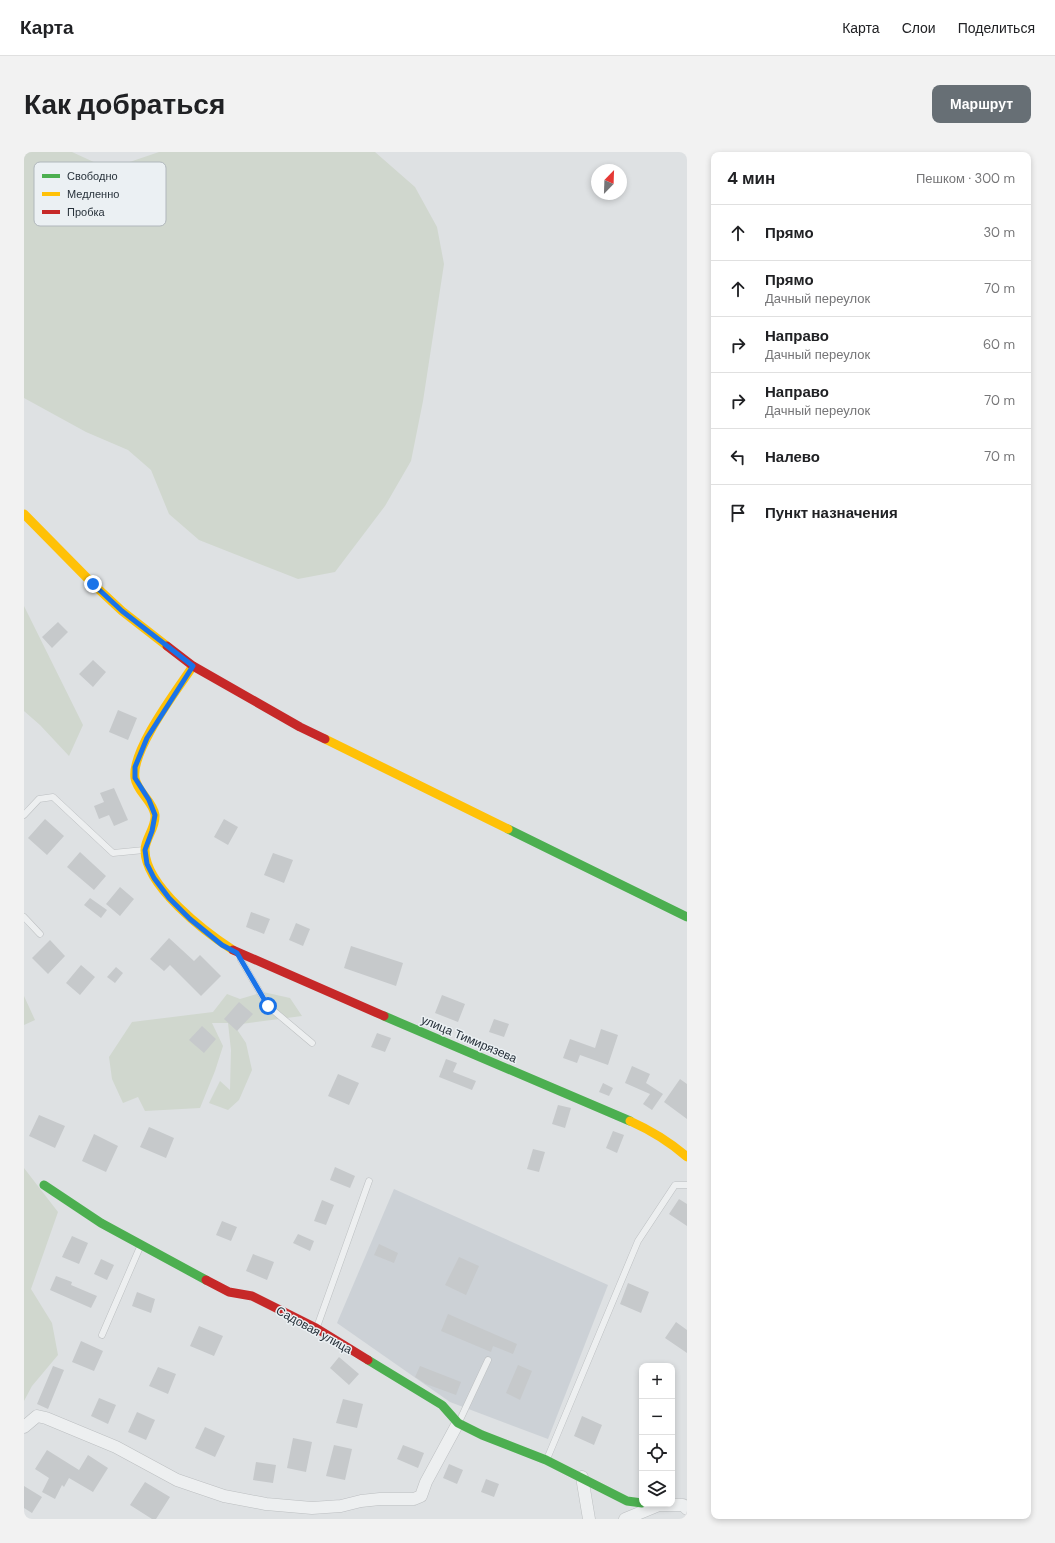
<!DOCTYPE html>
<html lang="ru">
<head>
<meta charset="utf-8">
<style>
  body { margin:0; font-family:"DM Sans",sans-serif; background:#f2f2f2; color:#202124 }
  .controls { position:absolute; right:12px; bottom:12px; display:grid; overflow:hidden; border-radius:8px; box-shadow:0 2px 6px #0003 }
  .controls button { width:36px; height:36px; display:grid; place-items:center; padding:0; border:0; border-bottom:1px solid #e0e0e0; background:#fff; color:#202124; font:20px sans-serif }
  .compass { position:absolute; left:567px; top:12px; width:36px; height:36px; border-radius:50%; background:#fff; box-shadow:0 2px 6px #0003; rotate:23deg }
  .stop { position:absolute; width:12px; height:12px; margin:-9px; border:3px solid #1a73e8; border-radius:50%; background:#fff }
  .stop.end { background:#1a73e8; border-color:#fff; box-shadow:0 1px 4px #0008 }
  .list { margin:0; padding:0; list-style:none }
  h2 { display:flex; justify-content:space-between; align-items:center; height:52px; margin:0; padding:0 16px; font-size:17px }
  h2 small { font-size:13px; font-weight:400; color:#757577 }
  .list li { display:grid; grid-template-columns:26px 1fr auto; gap:12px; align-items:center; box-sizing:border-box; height:56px; padding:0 16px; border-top:1px solid #e0e0e0 }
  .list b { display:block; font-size:15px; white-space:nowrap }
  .list p { margin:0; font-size:13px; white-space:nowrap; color:#757577 }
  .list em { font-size:13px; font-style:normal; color:#757577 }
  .icon { flex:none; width:22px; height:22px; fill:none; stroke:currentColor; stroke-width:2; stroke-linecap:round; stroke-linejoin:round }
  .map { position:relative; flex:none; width:663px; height:1367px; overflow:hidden; border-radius:8px }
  header { display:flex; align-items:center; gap:24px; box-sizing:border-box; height:56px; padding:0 20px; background:#fff; border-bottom:1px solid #e0e0e0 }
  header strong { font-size:19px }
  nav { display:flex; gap:22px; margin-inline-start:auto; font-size:14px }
  .intro { display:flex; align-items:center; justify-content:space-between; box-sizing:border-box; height:96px; padding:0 24px }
  h1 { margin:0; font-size:28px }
  .button { padding:10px 18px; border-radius:8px; background:#676f75; color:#fff; font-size:14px; font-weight:700 }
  main { display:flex; gap:24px; padding:0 24px }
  aside { flex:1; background:#fff; border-radius:8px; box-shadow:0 2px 6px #0003 }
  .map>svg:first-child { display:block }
</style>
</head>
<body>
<header>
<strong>Карта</strong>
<nav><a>Карта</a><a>Слои</a><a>Поделиться</a></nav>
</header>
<div class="intro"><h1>Как добраться</h1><a class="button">Маршрут</a></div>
<main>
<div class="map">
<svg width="663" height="1367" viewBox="0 0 663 1367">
  <rect width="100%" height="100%" fill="#dee1e3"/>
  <!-- built -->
  <path fill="#ccd1d6" d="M370,1037l214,96 -60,154 -98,-37 -113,-79z"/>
  <!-- green -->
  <path fill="#d0d7ce" d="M0,0h48l37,17 50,-17h216l40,35 22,40 7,37 -21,137 -12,60 -26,45 -50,66 -37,7 -99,-39 -30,-26 -18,-44 -23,-20 -42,-18 -62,-34z
    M0,454l59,119 -14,31 -29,-31 -16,-14z
    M239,840l27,6 12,18 -68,9 12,18 6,27 -13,30 -11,10 -19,-7 11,-22 10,9 1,-40 -3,-27h-16l11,23 -8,25 -15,37 -55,3 -7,-14 -15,6 -11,-24 -3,-22 23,-35 81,-10 14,-18 13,5z
    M0,844l11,24 -11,5z
    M0,1016l34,44 -27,77 21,34 6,32 -26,31 -8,15z"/>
  <!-- building -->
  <path fill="#c6c9cb" d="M34,470l10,10 -16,16 -10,-11z
    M69,508l13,12 -13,15 -14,-13z
    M94,558l19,8 -9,22 -19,-8z
    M90,636l14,32 -14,6 -5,-11 -10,4 -5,-13 10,-4 -4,-9z
    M21,667l19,17 -17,19 -19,-17z
    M200,667l14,8 -10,18 -14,-8z
    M56,700l26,24 -12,14 -27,-23z
    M249,701l20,7 -9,23 -20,-8z
    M96,735l14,12 -14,17 -14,-12z
    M66,746l17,12 -6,8 -17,-13z
    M227,760l19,7 -6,15 -18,-7z
    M272,771l14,6 -7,17 -14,-6z
    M145,786l25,23 6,-6 21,21 -20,20 -31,-31 -6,6 -14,-12z
    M26,788l15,16 -17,18 -16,-16z
    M327,794l52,17 -7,23 -52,-18z
    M57,813l14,12 -15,18 -14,-12z
    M92,815l7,6 -8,10 -8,-6z
    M418,843l23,9 -7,18 -23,-9z
    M215,850l14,12 -16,17 -13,-12z
    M470,867l15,5 -5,13 -15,-5z
    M178,874l14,13 -12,14 -15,-13z
    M577,877l17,6 -10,30 -28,-10 -3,8 -14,-5 7,-19 25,9z
    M353,881l14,5 -6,14 -14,-5z
    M422,907l11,4 -4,9 23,9 -4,9 -33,-13z
    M608,914l18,8 -4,9 17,11 -11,16 -9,-6 7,-10 -25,-11z
    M314,922l21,9 -10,22 -21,-9z
    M656,927l7,5v35l-23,-17z
    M579,931l10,5 -4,8 -10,-4z
    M534,953l13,3 -6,20 -13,-4z
    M15,963l26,11 -10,22 -26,-12z
    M125,975l25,11 -8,20 -26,-11z
    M589,979l11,4 -7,18 -11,-5z
    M70,982l24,12 -12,26 -24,-11z
    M509,997l12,3 -6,20 -12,-3z
    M311,1015l20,9 -5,12 -20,-8z
    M655,1047l8,5v22l-18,-12z
    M298,1048l12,5 -8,20 -12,-4z
    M198,1069l15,6 -6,14 -15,-6z
    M274,1082l16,7 -4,10 -17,-8z
    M48,1084l16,7 -9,21 -17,-7z
    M355,1092l19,9 -4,10 -20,-8z
    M229,1102l21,8 -7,18 -21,-9z
    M435,1105l20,9 -13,29 -21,-10z
    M77,1107l13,6 -7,15 -13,-6z
    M32,1124l16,6 -1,3 26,11 -6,12 -41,-18z
    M604,1131l21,9 -8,21 -21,-9z
    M113,1140l18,7 -4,14 -19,-7z
    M424,1162l69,30 -4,10 -20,-8 -2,6 -50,-21z
    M652,1170l11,8v23l-22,-15z
    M175,1174l24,10 -9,20 -24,-10z
    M57,1189l22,10 -9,20 -22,-9z
    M315,1205l20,17 -10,11 -19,-17z
    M494,1213l14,6 -12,29 -14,-7z
    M29,1214l11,4 -16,39 -11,-5z
    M396,1214l41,16 -5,13 -30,-11 -11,-7z
    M134,1215l18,7 -8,20 -19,-8z
    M75,1246l17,7 -8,19 -17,-8z
    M319,1247l20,5 -6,24 -21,-5z
    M113,1260l18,8 -9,20 -18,-8z
    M558,1264l20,9 -8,20 -20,-9z
    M181,1275l20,9 -10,21 -20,-9z
    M269,1286l19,4 -6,30 -19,-4z
    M310,1293l18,4 -7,31 -19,-4z
    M379,1293l21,8 -6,15 -21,-9z
    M23,1298l32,20 9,-15 20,13 -15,24 -24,-14 -5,9 -2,-2 -7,14 -13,-7 7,-14 -14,-9z
    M232,1310l20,3 -3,18 -20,-3z
    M425,1312l14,6 -6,14 -14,-6z
    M462,1327l13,5 -5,13 -13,-5z
    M121,1330l25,15 -14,22h-4l-22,-14z
    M0,1334l18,11 -10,16 -8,-5z"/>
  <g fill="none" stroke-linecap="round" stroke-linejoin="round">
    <!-- lane casing -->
    <g stroke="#bcbfc1" stroke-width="7">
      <path id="lane" d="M0,663l15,-16 14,-2 60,56 31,-3
        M0,765l16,17
        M217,808l27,46 44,37
        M293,1175l52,-146
        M78,1183l38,-88
        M435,1270l29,-62
        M523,1307l91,-218 37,-56h12"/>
    </g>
    <!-- street casing -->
    <g stroke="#bcbfc1" stroke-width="13">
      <path id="street" d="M0,1275l13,-11 9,2 70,29 61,33 47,16 42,8 46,4 29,-2 20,-5 19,-2h34l7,-3 5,-14 32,-59
        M558,1325l7,42
        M626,1352l9,1h24l4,4
        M601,1367l34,-14"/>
    </g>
    <!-- lane -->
    <use href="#lane" stroke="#edeff0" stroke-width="6"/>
    <!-- street -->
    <use href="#street" stroke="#edeff0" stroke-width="12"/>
    <!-- fast -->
    <path stroke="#4caf50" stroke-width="9" d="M484,677l179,88
      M360,864l246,105
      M20,1033l57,38 105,57
      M344,1208l74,45 16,18 24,12 64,25 81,41 15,2"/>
    <!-- slow -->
    <path stroke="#ffc107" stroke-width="9" d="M0,362l69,70 29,27 45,35
      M169,514c-16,24 -62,84 -58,112 2,14 18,23 20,37 1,13 -10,23 -10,35 0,36 60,82 88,100
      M301,587l183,90
      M606,969c20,9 40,21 57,36"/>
    <!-- jam -->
    <path stroke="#c62828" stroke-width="9" d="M143,494l26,20 107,61 25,12
      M209,798l151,66
      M182,1128l23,12 23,4 64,32 52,32"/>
  </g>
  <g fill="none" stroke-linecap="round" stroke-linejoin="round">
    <!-- route -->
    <path stroke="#1a73e8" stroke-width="5" d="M69,432l29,27 71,55 -46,72 -12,29v11l14,22 6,15 -3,16 -7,19 2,14 7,14 15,20 21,21 32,26 15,8 31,53"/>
  </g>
  <g text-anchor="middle" stroke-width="3" stroke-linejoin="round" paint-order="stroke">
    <!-- street labels -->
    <g font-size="12" fill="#27313a" stroke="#ebf0f3">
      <text transform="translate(445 887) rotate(23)" y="4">улица Тимирязева</text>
      <text transform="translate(290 1178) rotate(29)" y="4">Садовая улица</text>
    </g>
  </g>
  <!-- legend -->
  <rect x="10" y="10" width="132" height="64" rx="6" fill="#ebf0f3" stroke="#b0b7bc" stroke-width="1"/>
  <rect x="18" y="22" width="18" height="4" fill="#4caf50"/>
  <rect x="18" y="40" width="18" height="4" fill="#ffc107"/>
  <rect x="18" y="58" width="18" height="4" fill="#c62828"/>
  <g font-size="11" fill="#27313a">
    <text x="43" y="28">Свободно</text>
    <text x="43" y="46">Медленно</text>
    <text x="43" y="64">Пробка</text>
  </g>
</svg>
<div class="controls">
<button>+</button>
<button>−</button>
<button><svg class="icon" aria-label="locate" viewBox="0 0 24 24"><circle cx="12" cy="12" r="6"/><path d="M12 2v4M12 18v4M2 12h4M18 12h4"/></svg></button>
<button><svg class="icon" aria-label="layers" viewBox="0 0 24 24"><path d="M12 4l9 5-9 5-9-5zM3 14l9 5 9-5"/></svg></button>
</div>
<svg class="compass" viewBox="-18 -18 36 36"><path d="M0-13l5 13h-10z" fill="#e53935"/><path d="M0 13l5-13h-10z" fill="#757577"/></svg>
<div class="stop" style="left:244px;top:854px"></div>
<div class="stop end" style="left:69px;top:432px"></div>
</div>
<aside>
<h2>4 мин<small>Пешком · 300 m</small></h2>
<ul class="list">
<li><svg class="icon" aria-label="ahead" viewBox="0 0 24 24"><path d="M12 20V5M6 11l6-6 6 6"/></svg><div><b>Прямо</b></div><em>30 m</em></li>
<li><svg class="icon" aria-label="ahead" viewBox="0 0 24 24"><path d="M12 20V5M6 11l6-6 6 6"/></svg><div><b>Прямо</b><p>Дачный переулок</p></div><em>70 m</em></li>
<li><svg class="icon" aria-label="right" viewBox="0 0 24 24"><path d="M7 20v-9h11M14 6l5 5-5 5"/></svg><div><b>Направо</b><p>Дачный переулок</p></div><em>60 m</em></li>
<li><svg class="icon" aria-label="right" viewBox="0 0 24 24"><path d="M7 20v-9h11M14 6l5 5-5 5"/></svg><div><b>Направо</b><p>Дачный переулок</p></div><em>70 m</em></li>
<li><svg class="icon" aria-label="left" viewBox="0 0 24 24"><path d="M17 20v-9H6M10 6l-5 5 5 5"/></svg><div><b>Налево</b></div><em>70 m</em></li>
<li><svg class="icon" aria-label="arrive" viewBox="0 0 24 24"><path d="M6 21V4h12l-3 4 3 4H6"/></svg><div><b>Пункт назначения</b></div></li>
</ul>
</aside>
</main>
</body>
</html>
